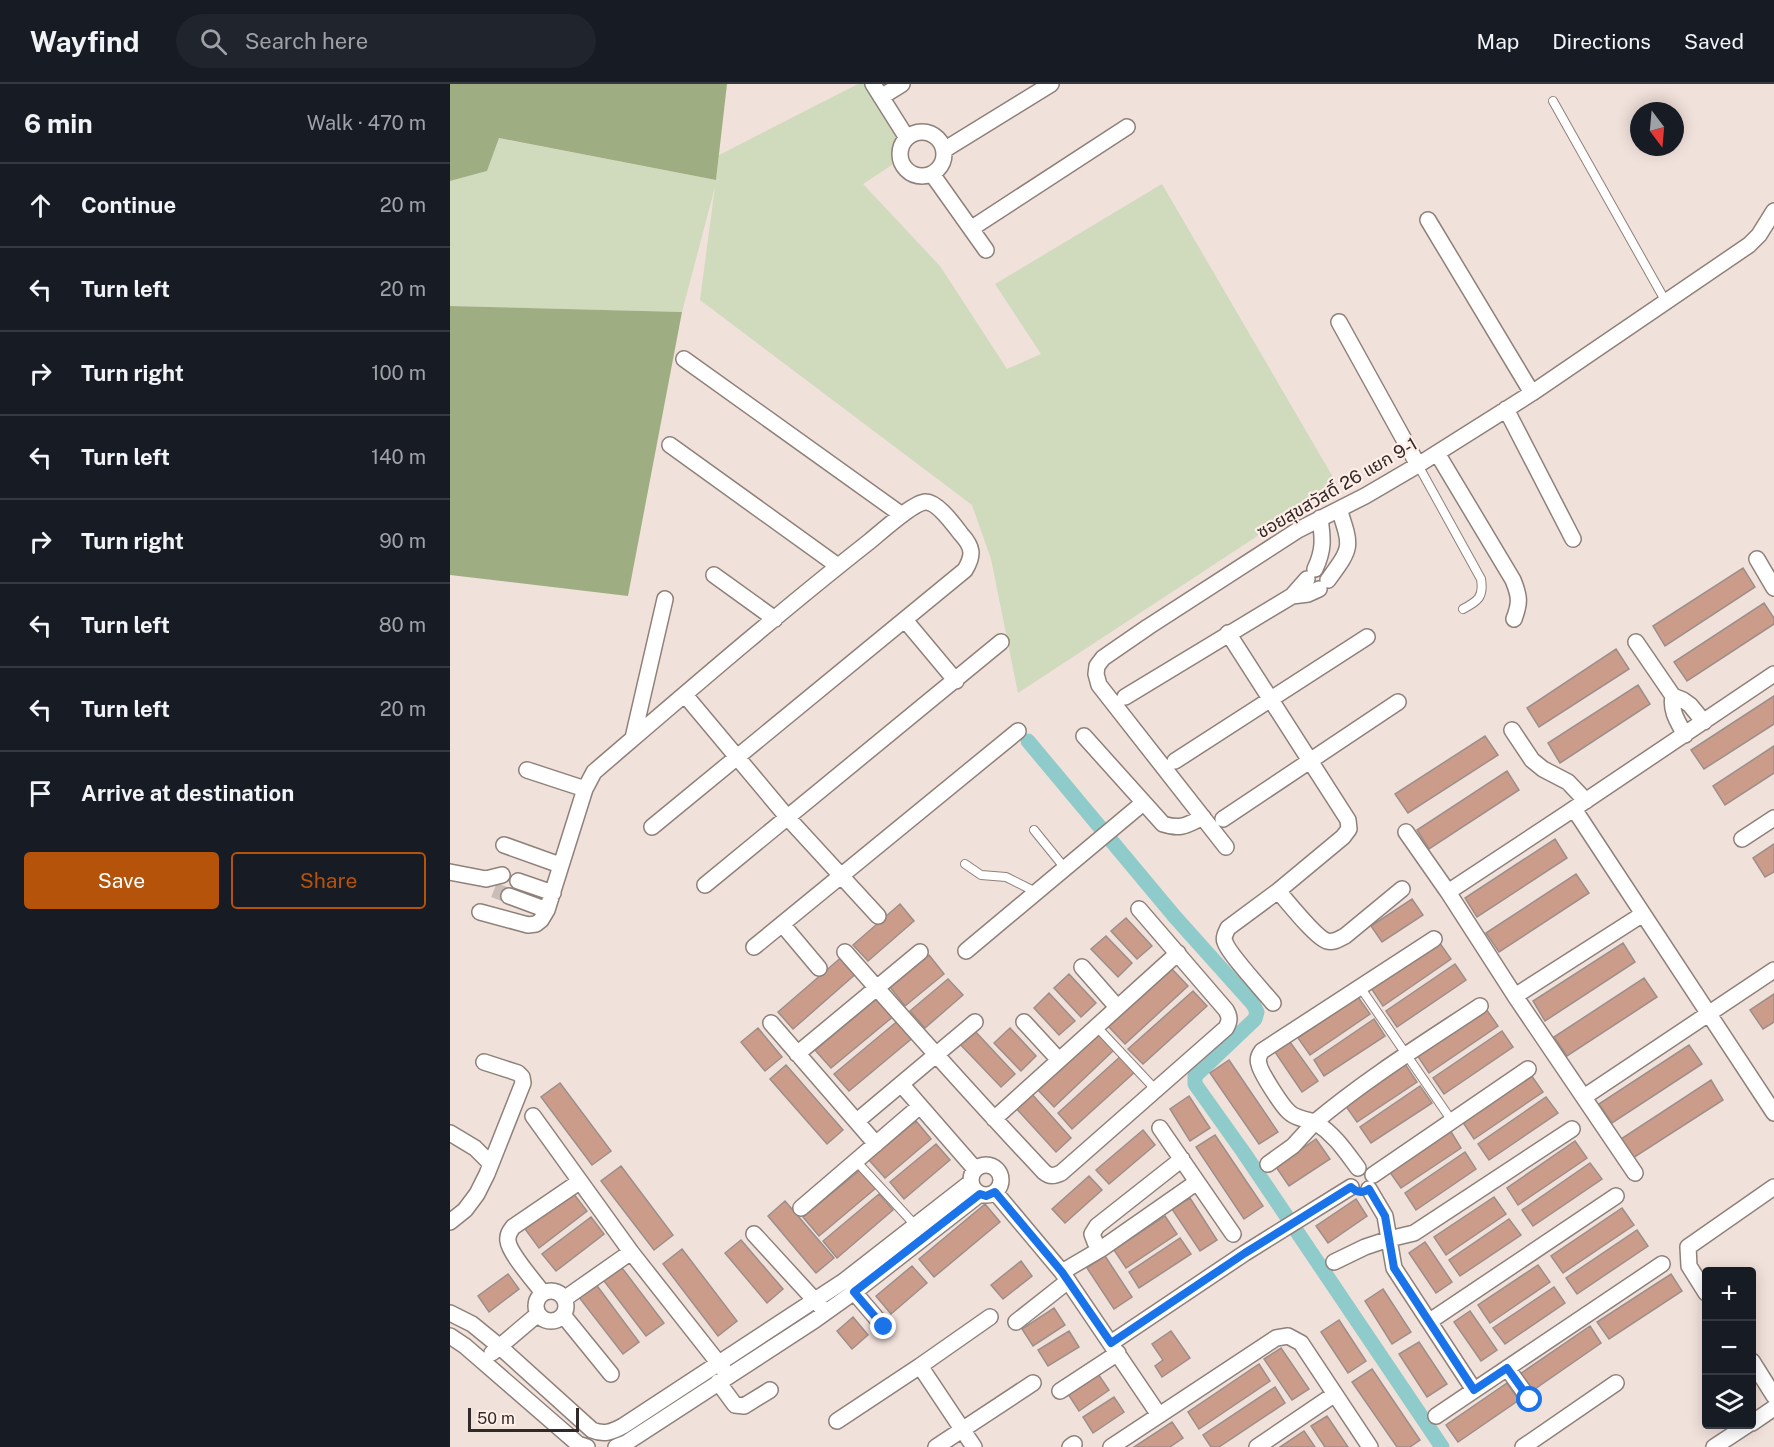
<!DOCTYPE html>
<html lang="en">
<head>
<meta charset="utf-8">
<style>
  body { margin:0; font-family:"Public Sans","Noto Sans Thai",sans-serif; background:#20242c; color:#f1f3f6 }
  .controls { position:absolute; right:18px; bottom:18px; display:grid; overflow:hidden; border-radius:6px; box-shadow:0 3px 15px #0003 }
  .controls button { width:54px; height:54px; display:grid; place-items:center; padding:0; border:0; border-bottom:2px solid #363941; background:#171b24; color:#f1f3f6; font:30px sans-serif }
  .compass { position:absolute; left:1180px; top:18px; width:54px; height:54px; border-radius:50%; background:#171b24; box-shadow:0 3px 15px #0003; rotate:164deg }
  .scale { position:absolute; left:18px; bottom:15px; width:111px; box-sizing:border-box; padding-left:6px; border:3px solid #302a28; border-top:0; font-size:16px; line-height:21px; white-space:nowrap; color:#302a28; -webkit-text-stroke:4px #ffeee8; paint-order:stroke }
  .stop { position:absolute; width:18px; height:18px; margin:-14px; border:4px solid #1a73e8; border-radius:50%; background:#fff }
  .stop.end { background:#1a73e8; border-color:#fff; box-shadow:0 2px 6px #0008 }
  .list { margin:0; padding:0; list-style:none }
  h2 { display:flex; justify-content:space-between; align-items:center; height:78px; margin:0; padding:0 24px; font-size:26px }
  h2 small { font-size:20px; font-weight:400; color:#9ea1a6 }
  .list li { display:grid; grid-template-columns:39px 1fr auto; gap:18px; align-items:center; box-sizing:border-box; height:84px; padding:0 24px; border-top:2px solid #363941 }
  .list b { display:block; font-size:22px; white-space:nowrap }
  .list em { font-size:20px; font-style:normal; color:#9ea1a6 }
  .actions { display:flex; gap:12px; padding:18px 24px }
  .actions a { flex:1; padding:14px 0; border:2px solid #b45309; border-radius:6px; text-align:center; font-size:21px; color:#b45309 }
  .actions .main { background:#b45309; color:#fff }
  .icon { flex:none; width:33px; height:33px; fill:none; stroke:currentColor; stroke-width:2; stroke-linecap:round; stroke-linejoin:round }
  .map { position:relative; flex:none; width:1324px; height:1363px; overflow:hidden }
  header { display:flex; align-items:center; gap:36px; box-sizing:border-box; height:84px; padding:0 30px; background:#171b24; border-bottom:2px solid #363941 }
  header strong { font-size:28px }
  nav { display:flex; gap:33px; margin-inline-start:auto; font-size:21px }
  .search { width:420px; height:54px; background:#20242c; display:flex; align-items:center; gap:15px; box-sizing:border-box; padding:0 21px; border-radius:33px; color:#9ea1a6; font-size:22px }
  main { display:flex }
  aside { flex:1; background:#171b24 }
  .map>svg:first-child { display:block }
</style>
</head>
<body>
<header>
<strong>Wayfind</strong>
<div class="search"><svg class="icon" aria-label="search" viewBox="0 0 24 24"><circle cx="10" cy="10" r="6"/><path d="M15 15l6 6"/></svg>Search here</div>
<nav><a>Map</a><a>Directions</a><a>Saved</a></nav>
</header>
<main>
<aside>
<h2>6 min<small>Walk · 470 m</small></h2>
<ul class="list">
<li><svg class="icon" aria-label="ahead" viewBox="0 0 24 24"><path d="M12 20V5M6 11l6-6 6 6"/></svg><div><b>Continue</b></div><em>20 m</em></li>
<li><svg class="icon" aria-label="left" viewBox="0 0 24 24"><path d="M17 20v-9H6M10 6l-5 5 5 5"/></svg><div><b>Turn left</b></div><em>20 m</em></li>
<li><svg class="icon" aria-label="right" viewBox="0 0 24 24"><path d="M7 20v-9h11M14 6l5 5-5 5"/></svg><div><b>Turn right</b></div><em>100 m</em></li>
<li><svg class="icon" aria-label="left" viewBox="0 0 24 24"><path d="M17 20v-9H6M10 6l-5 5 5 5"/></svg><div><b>Turn left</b></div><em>140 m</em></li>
<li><svg class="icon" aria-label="right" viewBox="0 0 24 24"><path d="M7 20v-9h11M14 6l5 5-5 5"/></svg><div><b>Turn right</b></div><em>90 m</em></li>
<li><svg class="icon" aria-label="left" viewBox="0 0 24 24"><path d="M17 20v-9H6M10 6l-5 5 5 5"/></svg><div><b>Turn left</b></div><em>80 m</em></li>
<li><svg class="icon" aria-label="left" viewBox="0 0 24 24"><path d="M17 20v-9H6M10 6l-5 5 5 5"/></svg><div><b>Turn left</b></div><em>20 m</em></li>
<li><svg class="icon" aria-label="arrive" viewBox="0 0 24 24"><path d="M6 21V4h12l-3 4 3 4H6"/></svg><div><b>Arrive at destination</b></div></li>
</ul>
<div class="actions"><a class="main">Save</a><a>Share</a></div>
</aside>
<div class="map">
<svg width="1324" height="1363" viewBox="0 0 1324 1363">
  <rect width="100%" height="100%" fill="#f1e1db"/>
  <!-- green -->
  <path fill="#cfdbbc" d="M408,0h11l32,53 -3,24 -35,23 77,82 67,103 34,-15 -46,-70 167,-100 175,300 -319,209 -27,-134 -19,-54 -272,-205 15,-113 -33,125 -232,-6v-125l37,-10 11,-33 218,42 3,-25z"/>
  <!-- forest -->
  <path fill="#9fae82" d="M0,0h277l-11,96 -217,-42 -12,33 -37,10z
    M0,222l232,6 -54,284 -178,-21z"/>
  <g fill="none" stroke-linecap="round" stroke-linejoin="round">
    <!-- canal -->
    <path stroke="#8ecbca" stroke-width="15" d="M578,657l147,176 78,87 4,8 -2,7 -60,57v8l49,69 198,294"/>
  </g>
  <!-- building -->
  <path fill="#cc9c8b" stroke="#9e8e89" stroke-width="1.5" d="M1293,484l12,19 -90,59 -12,-20z
    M1314,519l10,15v6l-87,57 -13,-19z
    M1166,565l13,20 -90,58 -12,-19z
    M1188,601l12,19 -90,59 -12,-20z
    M1324,612v28l-70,45 -13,-19z
    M1035,652l13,19 -90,58 -13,-19z
    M1324,662v27l-49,32 -12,-19z
    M1057,687l12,19 -90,59 -12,-19z
    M1105,755l12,19 -90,59 -12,-19z
    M1324,760v28l-9,5 -12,-19z
    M1126,790l13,19 -90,59 -13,-19z
    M962,815l11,16 -41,27 -11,-16z
    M450,820l14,17 -46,40 -15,-16z
    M676,834l26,28 -15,13 -26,-28z
    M656,852l26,27 -14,14 -27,-28z
    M989,858l12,17 -68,47 -12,-18z
    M1173,859l12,19 -90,59 -12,-20z
    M394,871l14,17 -65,57 -15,-17z
    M479,871l15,19 -39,32 -15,-19z
    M1005,880l11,16 -69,47 -11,-16z
    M721,884l17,18 -63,58 -17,-18z
    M619,890l27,29 -15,14 -27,-29z
    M1194,894l13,19 -90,59 -13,-19z
    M498,895l15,16 -38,33 -15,-17z
    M743,907l14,15 -64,58 -15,-15z
    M599,909l26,28 -16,14 -25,-27z
    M1324,910v28l-11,7 -13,-19z
    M430,912l15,19 -64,53 -16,-18z
    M908,913l12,17 -60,41 -12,-17z
    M1036,925l12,17 -69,47 -12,-18z
    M450,935l15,17 -66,55 -15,-17z
    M924,935l11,17 -61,40 -10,-16z
    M308,944l24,29 -17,14 -24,-29z
    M560,944l26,28 -15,15 -27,-28z
    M523,945l42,45 -14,13 -43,-45z
    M1052,947l11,16 -69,47 -11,-16z
    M649,949l16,16 -61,58 -16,-17z
    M840,958l28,39 -16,11 -27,-40z
    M1239,961l13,19 -90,59 -13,-19z
    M672,971l14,16 -64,58 -14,-16z
    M779,976l49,72 -19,12 -49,-71z
    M955,980l12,18 -60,40 -12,-17z
    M336,981l57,65 -16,14 -57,-65z
    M1081,991l12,17 -69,47 -12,-18z
    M1261,996l12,20 -90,58 -12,-19z
    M110,999l51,68 -19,14 -51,-68z
    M970,1002l12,17 -61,40 -11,-16z
    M580,1008l41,46 -15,14 -42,-46z
    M739,1012l21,32 -20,13 -20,-32z
    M1096,1013l12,16 -69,47 -11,-16z
    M466,1037l15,18 -46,39 -16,-18z
    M693,1046l12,15 -46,39 -13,-14z
    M1000,1046l11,18 -60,40 -12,-17z
    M765,1051l48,71 -19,13 -48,-72z
    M866,1055l14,20 -41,27 -13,-19z
    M1125,1057l12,17 -69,47 -11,-17z
    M486,1060l14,16 -46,39 -14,-17z
    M1015,1068l11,17 -60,41 -11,-17z
    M1140,1079l12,16 -69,47 -11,-16z
    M171,1082l52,69 -19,15 -53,-69z
    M410,1086l16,18 -57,48 -16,-19z
    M639,1092l13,14 -37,33 -13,-14z
    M123,1109l14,18 -48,37 -14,-19z
    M429,1110l14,16 -56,48 -14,-17z
    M1044,1113l12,17 -60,41 -12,-18z
    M740,1114l27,42 -17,11 -28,-42z
    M906,1115l11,17 -39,27 -12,-17z
    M335,1117l49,57 -18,15 -48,-57z
    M535,1120l15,18 -66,55 -15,-18z
    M1172,1124l12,17 -71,48 -12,-17z
    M715,1132l12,18 -51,34 -12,-18z
    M141,1133l13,17 -48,37 -14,-17z
    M1059,1135l12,16 -61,41 -11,-16z
    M1187,1146l11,16 -71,48 -11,-16z
    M730,1154l11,16 -52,34 -10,-16z
    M291,1156l42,49 -16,14 -42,-50z
    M975,1158l27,40 -16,11 -27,-40z
    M232,1165l55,72 -19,15 -55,-72z
    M655,1172l27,41 -18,12 -27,-41z
    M571,1177l11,15 -29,23 -12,-14z
    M169,1180l45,59 -18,13 -45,-59z
    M1088,1181l12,17 -60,41 -12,-18z
    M462,1182l15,17 -36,31 -15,-18z
    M58,1190l11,15 -30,23 -11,-16z
    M1221,1190l11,17 -73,48 -12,-17z
    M145,1199l44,59 -16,12 -45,-58z
    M1104,1203l11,16 -60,41 -12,-16z
    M933,1205l28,43 -19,12 -27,-43z
    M604,1224l11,17 -32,21 -11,-17z
    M1020,1227l27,39 -16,11 -27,-39z
    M403,1233l15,18 -16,14 -15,-18z
    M889,1236l27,41 -18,12 -27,-41z
    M1140,1242l11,17 -69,48 -12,-17z
    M619,1247l10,16 -31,19 -10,-16z
    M721,1247l19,27 -28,19 -7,-11 8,-6 -11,-16z
    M969,1258l28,42 -20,13 -28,-43z
    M831,1264l28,41 -17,11 -28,-41z
    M809,1280l11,17 -71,48 -11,-17z
    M922,1285l48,71 -10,7h-13l-45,-65z
    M648,1290l11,16 -30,21 -11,-17z
    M1057,1299l12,17 -61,42 -12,-17z
    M825,1303l10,16 -66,44h-8l-8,-12z
    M664,1313l10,15 -31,21 -10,-16z
    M877,1332l21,31h-23l-14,-21z
    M722,1338l11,16 -13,9h-36z
    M854,1347l11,16h-35z"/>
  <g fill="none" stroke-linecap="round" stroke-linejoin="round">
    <!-- minor-tunnel -->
    <path stroke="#cabcb7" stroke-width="15" stroke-dasharray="15 8" stroke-linecap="butt" d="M44,806l15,6"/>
    <!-- service casing -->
    <g stroke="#8f807a" stroke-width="10">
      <path id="service" d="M1103,17l113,201
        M968,381l63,114c3,18 -3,22 -18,30
        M584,746l30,37
        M515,780l16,11 25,2 30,15
        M910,903l92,134
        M646,942l59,63
        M406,1077l60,65"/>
    </g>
    <!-- minor casing -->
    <g stroke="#8f807a" stroke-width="18">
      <path id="minor" d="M423,0l34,54
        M431,13l21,-13
        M450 70a22 22 0 1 1 44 0a22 22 0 1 1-44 0Z
        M494,66l107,-66
        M482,90l54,76
        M978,136l104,173
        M522,144l155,-101
        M889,238l79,143
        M234,275l218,156
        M1056,325l67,130
        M220,361l168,121
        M987,369l76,127c7,17 7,23 1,39
        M1307,475l17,29
        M865,485c9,-19 8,-30 5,-51
        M264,491l61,44
        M878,496c24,-33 24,-32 11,-71
        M842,512l16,-2 11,-5
        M455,536l51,61
        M778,549l120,187 1,9 -6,8 -65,54 -50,37c-2,4 -5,10 -3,14 3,11 39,50 48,61
        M1186,558l37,54 10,4 7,5 14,17
        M235,611l103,123 90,98
        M1223,612c-3,15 5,26 12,39
        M675,613l167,-101 15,-17
        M1062,646l20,30 11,9 25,13 18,19
        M634,652l79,88c18,6 24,1 40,-7
        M183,654l32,-139
        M725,677l192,-124
        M77,686l58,19
        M1124,725l200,304
        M773,735l175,-117
        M956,748l42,60 67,104 120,177
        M1292,755l32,-21
        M54,761l56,20
        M776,763l-127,-162 -3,-11 1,-8 6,-8 45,-31 150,-97 67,-34 53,-31 114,-72 217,-148 10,-10 15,-24
        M0,788l36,7 16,-4
        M68,797l35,12
        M255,801l296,-243
        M828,807c9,10 38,47 49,50 6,2 12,-2 18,-5l57,-47
        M998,808l118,-78 208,-140
        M59,812l38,14
        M30,828l48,13 8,-1 5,-4 6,-10 38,-121 9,-17c91,-78 182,-157 276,-231 11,-9 43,-38 55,-39 12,-1 29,23 36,32 12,13 13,21 4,36l-313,257
        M332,840l37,44
        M304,863l264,-216
        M516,867l177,-148
        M395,868c65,74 131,148 199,220 6,5 10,4 17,1l165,-145c4,-7 4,-11 0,-18l-87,-101
        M632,883l35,40
        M1065,912l128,-82
        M574,938l35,38
        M321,939l105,121
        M347,970l123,-102
        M451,1000l74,85
        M1134,1013l190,-127
        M83,1032l98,136 93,118
        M544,1035l184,-166
        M407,1037l118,-99
        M710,1044l73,106
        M0,1049l25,15 16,16
        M818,1080l25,-18 22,-24c-8,-2 -20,-4 -26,-10 -7,-6 -29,-40 -30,-48 -2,-5 0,-9 3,-13l172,-112
        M521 1096a15 15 0 1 1 30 0a15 15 0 1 1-30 0Z
        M908,1084c-14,-19 -23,-33 -43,-46 51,-43 109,-79 165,-116
        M923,1091l155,-106
        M919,1105l16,27 4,23 25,-6 158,-104
        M545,1108l67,80 97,143
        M351,1124l119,-102
        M0,1138l15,-12 12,-16 10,-20 36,-91 -1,-6 -4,-4 -34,-11
        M304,1150l67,73
        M651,1165l-6,-7 -3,-8 5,-8 85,-67
        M884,1178l31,-15 24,-8 5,29 80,122
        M612,1188l39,-23 96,-67
        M86 1222a15 15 0 1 1 30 0a15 15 0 1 1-30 0Z
        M404,1208l30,35
        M93,1209c-8,-11 -34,-40 -35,-52 -1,-6 2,-10 5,-14l66,-45
        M1256,1209l-17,-27 -1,-19 86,-60
        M114,1215l67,-47
        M0,1229l22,11 27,22 93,84c12,5 20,2 31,-4l221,-145 127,-99
        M113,1231l48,59
        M980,1237l186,-125
        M566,1238l52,-41
        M0,1252l15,10 113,98 9,3
        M661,1259l134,-90 106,-66
        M42,1269l46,-39
        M1302,1277l22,35
        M470,1282l54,81
        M1057,1284l23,32
        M268,1298l17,23 9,1 26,-16
        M610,1307l58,-38
        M986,1332l226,-152
        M387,1337l83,-55 70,-49
        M1302,1339l22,-15
        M166,1363l10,-4 189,-123 42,-30 123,-96
        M486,1363l97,-64
        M620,1363l4,-3
        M661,1363l165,-109 12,-2 13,7 69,104
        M807,1363l78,-53
        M1073,1363l93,-64
        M1264,1363l35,-23"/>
    </g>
    <!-- service -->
    <use href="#service" stroke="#fff" stroke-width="8"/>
    <!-- minor -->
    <use href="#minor" stroke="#fff" stroke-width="15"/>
  </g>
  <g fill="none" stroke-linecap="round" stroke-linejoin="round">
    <!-- route -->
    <path stroke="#1a73e8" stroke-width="8" d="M434,1243l-30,-35 126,-98 6,2 9,-4 67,80 49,71 134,-90 106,-66c5,5 11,7 18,2l16,27 9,52 80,122 33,-22 23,32"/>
  </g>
  <g text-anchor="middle" stroke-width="4.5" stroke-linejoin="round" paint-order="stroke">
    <!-- street labels -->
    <g font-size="18" fill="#302a28" stroke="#ffeee8">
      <text transform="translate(887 404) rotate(-30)" y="6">ซอยสุขสวัสดิ์ 26 แยก 9-1</text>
    </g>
  </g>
</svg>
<div class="controls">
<button>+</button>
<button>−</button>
<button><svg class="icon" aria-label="layers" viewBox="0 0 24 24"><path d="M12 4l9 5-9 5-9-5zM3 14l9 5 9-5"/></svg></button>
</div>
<svg class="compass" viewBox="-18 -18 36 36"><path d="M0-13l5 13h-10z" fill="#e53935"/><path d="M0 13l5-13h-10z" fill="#9ea1a6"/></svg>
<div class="scale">50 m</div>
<div class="stop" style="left:1080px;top:1316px"></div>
<div class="stop end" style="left:434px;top:1243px"></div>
</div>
</main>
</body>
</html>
